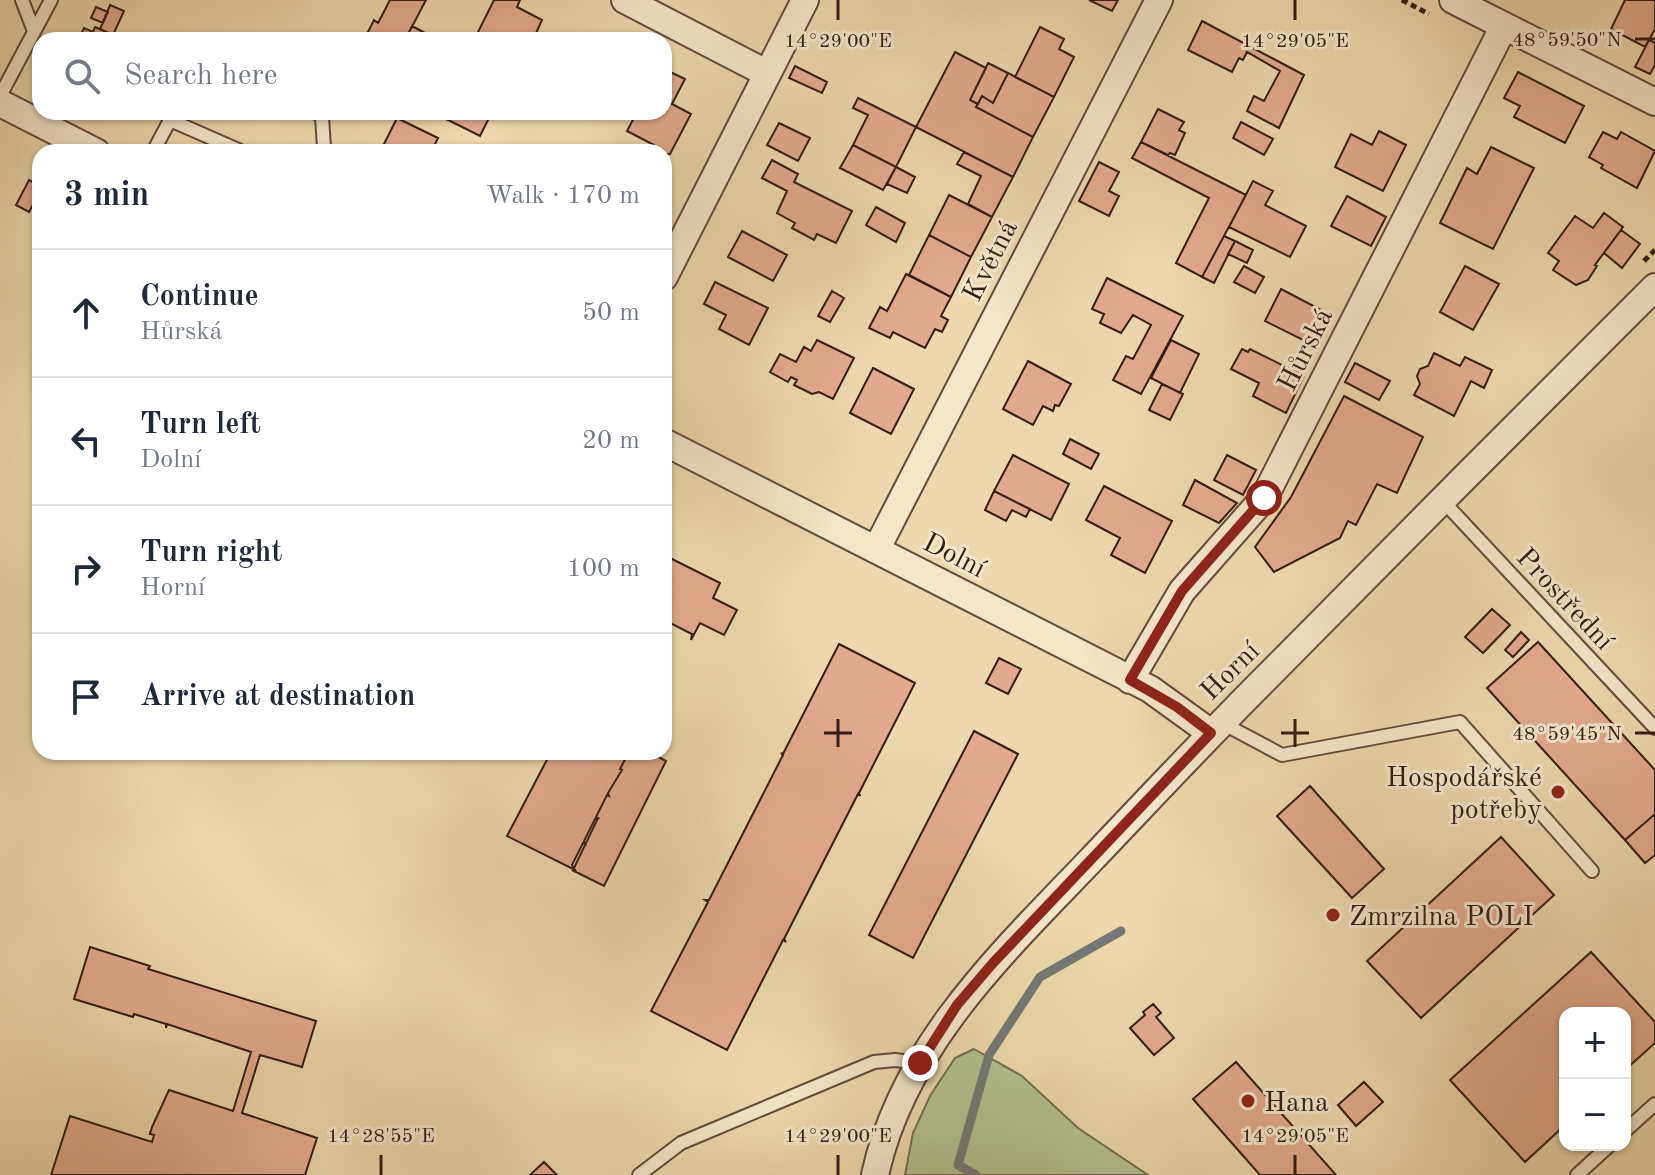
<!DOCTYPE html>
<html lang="en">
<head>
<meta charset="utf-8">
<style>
  body { margin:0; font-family:"Old Standard TT",serif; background:#f6f6f7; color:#1f2937 }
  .controls { position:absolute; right:24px; bottom:24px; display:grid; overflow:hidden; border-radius:16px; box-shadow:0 2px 6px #0004 }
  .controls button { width:72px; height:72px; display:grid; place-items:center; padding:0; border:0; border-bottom:2px solid #e0e1e3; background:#fff; color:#1f2937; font:40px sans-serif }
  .stop { position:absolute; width:24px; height:24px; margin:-18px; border:6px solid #8f2418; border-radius:50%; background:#fff }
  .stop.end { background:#8f2418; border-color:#fff; box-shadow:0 2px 8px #0008 }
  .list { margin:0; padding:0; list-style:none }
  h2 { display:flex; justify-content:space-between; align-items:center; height:104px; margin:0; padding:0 32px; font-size:34px }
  h2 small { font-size:26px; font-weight:400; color:#747a83 }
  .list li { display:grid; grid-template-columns:52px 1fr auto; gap:24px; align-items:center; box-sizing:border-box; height:128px; padding:0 32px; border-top:2px solid #e0e1e3 }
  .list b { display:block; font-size:30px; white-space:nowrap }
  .list p { margin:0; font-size:26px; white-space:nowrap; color:#747a83 }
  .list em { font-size:26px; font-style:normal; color:#747a83 }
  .icon { flex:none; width:44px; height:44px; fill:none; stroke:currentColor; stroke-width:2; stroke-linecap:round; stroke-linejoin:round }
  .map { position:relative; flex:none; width:1655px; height:1175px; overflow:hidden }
  .search { position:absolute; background:#fff; box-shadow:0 2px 6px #0004; left:32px; top:32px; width:640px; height:88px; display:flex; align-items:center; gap:20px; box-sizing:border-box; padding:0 28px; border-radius:24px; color:#747a83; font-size:30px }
  .panel { position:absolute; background:#fff; box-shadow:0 2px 6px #0004; left:32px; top:144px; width:640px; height:616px; border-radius:24px }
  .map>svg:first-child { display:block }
</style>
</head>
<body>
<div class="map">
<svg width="1655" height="1175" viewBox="0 0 1655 1175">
  <rect width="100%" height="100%" fill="#ecd8ac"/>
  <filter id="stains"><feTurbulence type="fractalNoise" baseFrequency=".0025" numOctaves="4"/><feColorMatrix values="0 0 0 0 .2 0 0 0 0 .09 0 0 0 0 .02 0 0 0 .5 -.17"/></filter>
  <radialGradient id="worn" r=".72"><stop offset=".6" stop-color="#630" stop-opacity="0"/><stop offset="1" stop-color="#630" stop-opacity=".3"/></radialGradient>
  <!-- green -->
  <path fill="#b2c08e" stroke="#736e50" stroke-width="2" d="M974,1049l48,27 56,52 70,47h-243l8,-42 17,-37 25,-38z"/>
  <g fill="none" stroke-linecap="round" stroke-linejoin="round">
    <!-- stream -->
    <path stroke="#737974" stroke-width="9" d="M976,1175l-18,-10 31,-110 51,-78 81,-46"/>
  </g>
  <!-- building -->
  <path fill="#e2aa8c" stroke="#341c13" stroke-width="2" d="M390,0h36l-21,40h-41l10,-20 4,3z
    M494,0h26l-3,7 25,13 -9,20h-41l-14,-8z
    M1089,0h29l-6,11z
    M1625,0h30v29l-10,18 -34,-18z
    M110,5l14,6 -11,24 -13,-6z
    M96,7l12,5 -5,11 -12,-5z
    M1202,21l102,54 -25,53 -32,-17 7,-15 10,5 16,-30 -33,-19 -4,8 -4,-2 -7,14 -44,-22z
    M412,26l26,14h-33z
    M95,27l18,8 -2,5h-17l-13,-6 3,-6 9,4z
    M1040,27l24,12 -5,10 15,8 -20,40 -39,-20z
    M1649,40l6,3v22l-5,9 -15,-7z
    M955,52l31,16 -16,32 8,4 -2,3 57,30 -20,40 -97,-50z
    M988,63l20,10 -15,30 -11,-7 -4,8 -8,-4z
    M795,66l32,16 -5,11 -33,-15z
    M664,69l21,10 -13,25 19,10 -21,40h-6v-2l-8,-1 -2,-6 -27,-14 10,-19h27z
    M1518,72l66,34 -19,37 -51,-26 6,-11 -16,-8z
    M1008,73l46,24 -21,40 -57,-30 6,-11 11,7z
    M858,98l58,29 -20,40 -43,-22 15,-30 -15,-7z
    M1158,109l26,13 -5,8 6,3 -10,22 -5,-2 -2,2 -27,-13z
    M444,112h38l8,4 -10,20 -38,-19z
    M397,118l41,20 -7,14 -50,-2z
    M1241,122l32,17 -9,16 -31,-17z
    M779,123l31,15 -12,23 -31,-16z
    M1379,131l27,14 -23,46 -48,-24 16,-33 21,11z
    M1603,132l14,7 4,-7 34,19 -18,37 -36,-20 2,-3 -14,-8z
    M1141,142l105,53 -44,82 -26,-14 33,-65 -77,-40z
    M853,145l43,22 -13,23 -43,-22z
    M1491,147l43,21 -41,81 -53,-26 27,-55 10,6z
    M964,152l49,25 -21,40 -24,-13 13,-28 -24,-12z
    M772,160l26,14 -4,8 58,29 -16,32 -19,-9 -3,6 -22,-12 3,-5 -18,-10 10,-22 -25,-13z
    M1099,162l20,10 -10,19 10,5 -10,20 -30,-15z
    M896,167l19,10 -8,16 -20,-9z
    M29,180l11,6v6l-11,20 -13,-7z
    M1253,181l20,10 -8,14 41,21 -16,31 -61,-30z
    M949,195l43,22 -21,40 -42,-22z
    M1347,196l39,21 -15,29 -40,-20z
    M876,207l29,16 -9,19 -30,-17z
    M1604,213l19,14 -28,38 2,1 -9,14 -12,5 -23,-15 6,-9 -11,-8 27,-37 18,12z
    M1621,230l19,14 -18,24 -18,-15z
    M742,231l45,24 -14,26 -45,-24z
    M929,235l42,22 -20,40 -42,-22z
    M1224,236l11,5 -21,42 -12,-6z
    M1235,241l18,9 -6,13 -19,-9z
    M1244,266l20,11 -9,16 -21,-11z
    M1465,266l34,18 -26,46 -33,-18z
    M906,274l45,23 -10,19 7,4 -6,12 -7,-3 -10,19 -32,-16 -3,6 -21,-10 11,-21 7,4z
    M1107,278l76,38 -42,78 -28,-14 13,-24 7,3 18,-34 -18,-10 -12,18 -21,-10 4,-9 -12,-5z
    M715,282l53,26 -19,37 -30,-16 7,-14 -22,-11z
    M1281,289l42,22 -16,31 -42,-21z
    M832,291l12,7 -14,24 -12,-6z
    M817,340l37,18 -21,41 -14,-7 -7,2 -18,-9 3,-5 -6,-3 -3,5 -18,-10 10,-18 16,8 8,-15 7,4z
    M1171,340l28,14 -19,39 -29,-15z
    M1242,349l6,3 2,-3 54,27 -18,37 -33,-17 6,-13 -28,-14z
    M1434,353l26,13 5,-9 27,13 -8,18 -13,-7 -17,35 -40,-21 6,-11 -3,-8 3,-7 8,-3z
    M1028,361l43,23 -12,22 -4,-1 -2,6 -10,-5 -10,19 -30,-16z
    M1355,363l35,18 -11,19 -34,-18z
    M873,368l41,21 -23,45 -41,-21z
    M1162,384l21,10 -13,26 -21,-10z
    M1344,396l79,41 -26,56 -20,-9 -21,41 -8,-4 -8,17 -66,34 -19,-25 36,-50z
    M1070,439l29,15 -8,15 -28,-15z
    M1013,455l56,29 -18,36 -57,-29z
    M1227,455l29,15 -13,25 -29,-15z
    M1195,480l42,23 -18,20 -36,-18z
    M1104,486l68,35 -27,52 -34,-18 9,-17 -34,-18z
    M994,491l36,18 -4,8 -14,-7 -6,11 -21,-11z
    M664,555l56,28 -7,15 24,12 -13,25 -24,-12 -9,17 1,-6 -28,-14z
    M1492,609l18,16 -27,28 -18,-16z
    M1521,632l8,8 -16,17 -8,-7z
    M1538,642l117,128v44l-30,26 -138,-152z
    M839,644l76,39 -56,110 1,3 -2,-2 -74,145 2,3 -3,-2 -56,110 -76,-39 57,-109 -3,-2h4l74,-145 -2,-2 2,1z
    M999,658l22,11 -13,25 -22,-11z
    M974,731l44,23 -105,204 -44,-23z
    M551,752h78l-9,17 2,1 -14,23 1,3 -2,-1 -11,22 2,1 -3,1 -11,22 1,3 -2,-1 -11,22 3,5 -68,-34z
    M629,752h20l17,9 -62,125 -32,-16h3l-1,-2 24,-50 -2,-1 11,-22 2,1 -1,-3 14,-23 -2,-1z
    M1310,786l74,83 -32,29 -75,-82z
    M1655,814v41l-10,8 -20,-23z
    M1501,837l53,58 -133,123 -54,-57z
    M90,947l60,19 -2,3 168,52 -14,46 -42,-12 -18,58 75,25 -12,37h-254l19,-59 82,26 2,-7 -4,-1 2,-7 17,-37 64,21 18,-59 -84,-28 -1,4v-4l-32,-10 -1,3 -59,-18z
    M1591,952l64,70v21l-30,27v-57h-60v112l-40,37 -75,-82z
    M1153,1004l8,9 -5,4 18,21 -20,17 -24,-27 15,-13 -2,-3z
    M1236,1062l100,113h-76l-67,-76z
    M1364,1082l19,20 -27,24 -18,-21z
    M544,1162l13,13h-27z"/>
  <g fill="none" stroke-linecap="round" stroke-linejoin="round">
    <!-- service casing -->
    <g stroke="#624b39" stroke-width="16">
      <path id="service" d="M22,0l12,31
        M0,96l51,-96
        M315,112l7,5 2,30 -3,5
        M170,120l73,32
        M153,152l17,-32 -1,-8
        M1442,500l213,228
        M1222,723l60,32 178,-33 132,149
        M1625,1131l30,-27
        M639,1175l42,-32 193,-81 21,-2 25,3
        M1577,1175l33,-30"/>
    </g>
    <!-- minor casing -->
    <g stroke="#624b39" stroke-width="30">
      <path id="minor" d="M625,0l141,73
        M1453,0l202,102
        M0,103l96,49
        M664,277l141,-277
        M664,442l486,247 61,44
        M876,550l283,-550
        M1130,680l52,-89 82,-93 240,-472
        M875,1175c28,-129 128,-223 216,-315 58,-61 116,-123 176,-183 129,-130 258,-261 388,-390"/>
    </g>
    <!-- path -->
    <path stroke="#341c13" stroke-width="5" stroke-dasharray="6 4" stroke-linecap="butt" d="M1402,0l27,14
      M1644,261l11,-11"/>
    <!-- service -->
    <use href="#service" stroke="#f3e6c9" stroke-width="12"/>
    <!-- minor -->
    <use href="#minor" stroke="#f3e6c9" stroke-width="26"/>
  </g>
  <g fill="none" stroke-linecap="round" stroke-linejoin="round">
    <!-- route -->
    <path stroke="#8f2418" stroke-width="10" d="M920,1063l37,-58 36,-42 218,-230 -34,-26 -47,-27 52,-89 82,-93"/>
  </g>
  <!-- ticks -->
  <path fill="none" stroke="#341c13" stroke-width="3" d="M838,0v20M1295,0v20M1635,39h20M838,719v28M1295,719v28M824,733h28M1281,733h28M1635,733h20M381,1155v20M838,1155v20M1295,1155v20"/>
  <!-- markers -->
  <g fill="#8f2418" stroke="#f3e6c9" stroke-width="3">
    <circle cx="1558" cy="792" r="8"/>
    <circle cx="1333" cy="915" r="8"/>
    <circle cx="1248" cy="1101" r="8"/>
  </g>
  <g text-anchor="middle" stroke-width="6" stroke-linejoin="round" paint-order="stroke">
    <!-- street labels -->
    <g font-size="28" fill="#341c13" stroke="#f3e6c9">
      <text transform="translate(989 260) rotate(-63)" y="10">Květná</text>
      <text transform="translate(1304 349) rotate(-63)" y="10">Hůrská</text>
      <text transform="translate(955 554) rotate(27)" y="10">Dolní</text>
      <text transform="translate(1566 598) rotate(47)" y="10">Prostřední</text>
      <text transform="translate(1229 670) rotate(-45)" y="10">Horní</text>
    </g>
    <!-- poi labels -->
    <g font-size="28" fill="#341c13" stroke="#f3e6c9" text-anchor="start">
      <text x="1542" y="786" text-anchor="end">Hospodářské<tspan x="1542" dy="32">potřeby</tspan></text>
      <text x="1349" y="925">Zmrzilna POLI</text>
      <text x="1264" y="1111">Hana</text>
    </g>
  </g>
  <g font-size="20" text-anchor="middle" fill="#341c13" stroke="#f3e6c9" stroke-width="6" stroke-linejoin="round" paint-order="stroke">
    <text x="1567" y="46">48°59'50"N</text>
    <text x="838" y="47">14°29'00"E</text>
    <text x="1295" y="47">14°29'05"E</text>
    <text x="1567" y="740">48°59'45"N</text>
    <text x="381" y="1142">14°28'55"E</text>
    <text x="838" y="1142">14°29'00"E</text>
    <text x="1295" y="1142">14°29'05"E</text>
  </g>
  <rect width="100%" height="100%" filter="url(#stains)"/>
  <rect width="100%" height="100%" fill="url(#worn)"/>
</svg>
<div class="controls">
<button>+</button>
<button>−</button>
</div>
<div class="stop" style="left:1264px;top:498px"></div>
<div class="stop end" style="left:920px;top:1063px"></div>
<div class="search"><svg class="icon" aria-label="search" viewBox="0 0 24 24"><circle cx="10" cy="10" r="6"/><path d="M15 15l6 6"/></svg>Search here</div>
<section class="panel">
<h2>3 min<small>Walk · 170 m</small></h2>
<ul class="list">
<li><svg class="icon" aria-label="ahead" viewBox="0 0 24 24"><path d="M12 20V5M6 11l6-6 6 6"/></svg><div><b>Continue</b><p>Hůrská</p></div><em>50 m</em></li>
<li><svg class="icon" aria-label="left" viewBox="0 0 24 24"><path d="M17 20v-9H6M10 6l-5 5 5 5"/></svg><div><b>Turn left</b><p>Dolní</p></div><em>20 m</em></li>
<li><svg class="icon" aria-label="right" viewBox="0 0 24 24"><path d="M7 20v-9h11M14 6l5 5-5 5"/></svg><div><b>Turn right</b><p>Horní</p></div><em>100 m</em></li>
<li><svg class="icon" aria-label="arrive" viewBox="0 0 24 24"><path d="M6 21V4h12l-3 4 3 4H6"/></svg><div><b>Arrive at destination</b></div></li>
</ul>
</section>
</div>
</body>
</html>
